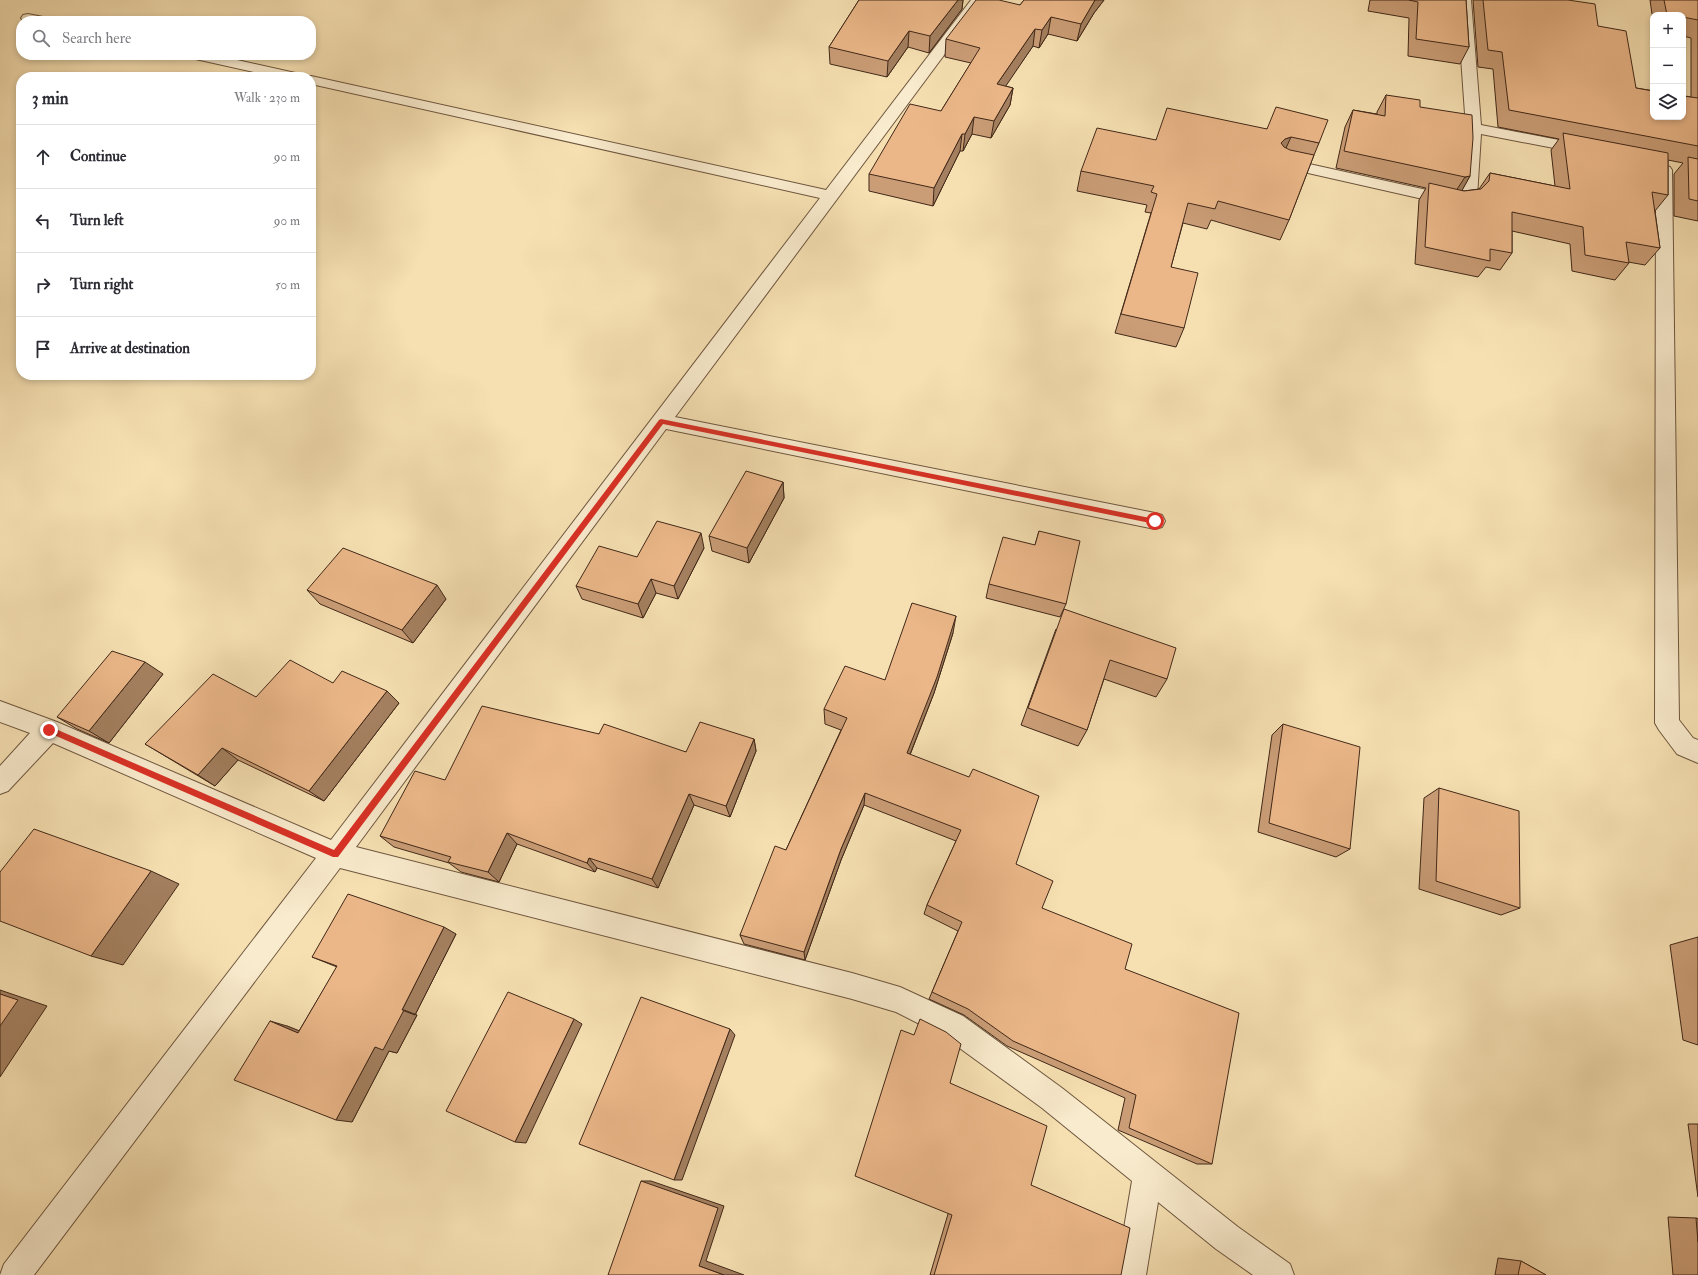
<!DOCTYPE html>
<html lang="en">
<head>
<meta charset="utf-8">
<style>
  body { margin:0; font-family:"IM FELL Double Pica",serif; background:#f2f2f3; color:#2b2b33 }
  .controls { position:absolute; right:12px; top:12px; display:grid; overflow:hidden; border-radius:8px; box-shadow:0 2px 6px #0003 }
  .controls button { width:36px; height:36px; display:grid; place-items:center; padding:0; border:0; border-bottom:1px solid #e1e1e2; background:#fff; color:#2b2b33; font:20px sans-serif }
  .stop { position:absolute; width:12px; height:12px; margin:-9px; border:3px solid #d93025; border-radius:50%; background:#fff }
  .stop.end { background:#d93025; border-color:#fff; box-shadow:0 1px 4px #0008 }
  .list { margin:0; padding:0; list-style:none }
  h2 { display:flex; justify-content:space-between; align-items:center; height:52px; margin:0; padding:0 16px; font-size:17px }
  h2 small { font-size:13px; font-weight:400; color:#7c7c81 }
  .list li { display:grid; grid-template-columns:26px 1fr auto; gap:12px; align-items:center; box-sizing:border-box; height:64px; padding:0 16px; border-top:1px solid #e1e1e2 }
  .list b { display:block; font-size:15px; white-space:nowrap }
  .list em { font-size:13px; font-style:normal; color:#7c7c81 }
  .icon { flex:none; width:22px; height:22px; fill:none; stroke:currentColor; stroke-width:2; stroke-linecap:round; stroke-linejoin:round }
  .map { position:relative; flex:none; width:1698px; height:1275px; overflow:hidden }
  .search { position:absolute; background:#fff; box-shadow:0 2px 6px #0003; left:16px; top:16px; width:300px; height:44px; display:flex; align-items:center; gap:10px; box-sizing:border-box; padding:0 14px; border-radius:16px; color:#7c7c81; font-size:15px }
  .panel { position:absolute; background:#fff; box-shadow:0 2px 6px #0003; left:16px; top:72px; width:300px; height:308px; border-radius:16px }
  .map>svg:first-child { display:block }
</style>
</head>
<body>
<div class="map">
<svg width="1698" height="1275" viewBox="0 0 1698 1275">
  <rect width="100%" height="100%" fill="#f6e0b2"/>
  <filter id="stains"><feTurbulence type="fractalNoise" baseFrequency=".005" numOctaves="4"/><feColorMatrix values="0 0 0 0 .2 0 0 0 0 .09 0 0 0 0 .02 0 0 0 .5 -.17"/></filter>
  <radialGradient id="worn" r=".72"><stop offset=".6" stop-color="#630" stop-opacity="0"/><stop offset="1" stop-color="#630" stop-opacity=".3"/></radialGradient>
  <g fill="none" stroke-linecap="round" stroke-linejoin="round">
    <!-- minor casing -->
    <g stroke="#6e563e" stroke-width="2">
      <path id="minor" d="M971,0h14l-310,417 480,96 7,2 3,6 -3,6 -7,2 -489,-100 -310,418 496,126 48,14 63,29 99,72 176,139 52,37 4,11h-41l-37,-26 -58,-47 -12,73h-30l16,-94 -90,-73 -99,-72 -47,-24 -44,-13 -512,-131 -306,407h-34l4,-11 312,-406 -263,-115 -45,48 -8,3v-28l30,-33 -30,-11v-21l57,21 274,118 489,-642 -509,-114v-7h-5l5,-1 515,114z
        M1457,0h14l10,125 109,21 3,3 -3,3 -5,2 -104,-20 -4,63 -7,7 -16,2 -177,-40 -3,-3 3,-3 5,-2 172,38 7,-1 5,-67z
        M28,14l20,4 2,3h-27l-2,-3 2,-3z
        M189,55h26l85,19 2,3h-26l-85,-19z
        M1664,165l6,2 2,3 7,550 14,18 5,2v23l-21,-9 -18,-24 -4,-7 1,-553 2,-3z"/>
    </g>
    <!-- minor -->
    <use href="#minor" fill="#f9ebcd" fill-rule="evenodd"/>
  </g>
  <!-- wall -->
  <path fill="#ca9d76" stroke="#412818" d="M859,0h104l-1,9 -33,44 -21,-6 -21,30 -57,-13 -1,-17z
    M1024,0h80l-10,13 -17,28 -29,-7 -9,14 -6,-2 -28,40 8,2 -3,17 -19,33 -19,-4 -9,17h-3l-27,55 -64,-15v-17l72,-63 30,-48 -26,-6 1,-18 74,-34z
    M1370,0h96l3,47 -9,17 -52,-8 1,-38 -41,-7z
    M1473,0h95l30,26 38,62 55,9v-59l-8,-2v-21h-30v6l-3,-21h48v221l-24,-5v-42l9,-11 -15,-3v35l-13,16 5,37 -15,17 -17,-3 1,1 -14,17 -43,-9 -2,-27 -58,-13v22l-12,17 -14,-3 -8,10 -63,-13 4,-64 7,-12 -90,-20 9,-41 8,-17 24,4v-2l9,-17 34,12 50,69 -8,14 2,1 15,-2 11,-16 65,13 -4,-36 8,-11 -61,-12 -5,-58 -15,-2z
    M1267,129l52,14 -5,12 -25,65 -9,20 -69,-20 -4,9 -24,-6 -12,44 13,61 -8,19 -61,-14 36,-120 -6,-1 2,-7 -70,-14 4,-20 75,-31z
    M783,482l1,16 -35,65 -37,-12 -3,-15z
    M1039,531l27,73 -6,13 -74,-19 3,-14 46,-39z
    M704,548l-26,51 -22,-6 -13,25 -61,-19 -6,-13 61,-29z
    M307,590l139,9 -33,44 -93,-39z
    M1056,629l111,50 -11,18 -52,-18 -17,51 -9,16 -57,-21z
    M953,633l-19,60 -24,62 106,109 26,44 83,61 87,195h-15l-79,-34 7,-32 -118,-52 -43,-31 -35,-16 29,-68 -34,-17 3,-9 29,-64 -92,-36 -23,55 -36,100 -61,-16 -4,-9 46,-85 55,-120 -16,-6 -1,-15 61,-29z
    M163,674l-54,69 -32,-14 -20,-12z
    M333,683l66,20 -75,98 -86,-41 -23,26 -70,-42 111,-47z
    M1283,724l67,125 -14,8 -78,-25 14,-97z
    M599,734l87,18 68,-13 2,12 -26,66 -36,-12 -36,83 -61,-20 -2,4 -78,-28 -18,38 -38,-10 -12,-9 -55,-16 -14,-11 65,-56z
    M1439,788l81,120 -19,7 -82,-26 5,-91z
    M456,934l-41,81h2l-20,38 -8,-2 -37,71 -65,-96 12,5 38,-64 -25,-10z
    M1698,937v108l-15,-5 -13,-95z
    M950,1083l81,102 90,90h-191l18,-61z
    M1688,1124h10v73z
    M1668,1217l28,1 2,1v56h-25z
    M1498,1258l23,3 25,14h-51z"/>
  <!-- shaded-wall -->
  <path fill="#a48060" stroke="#412818" d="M958,0h5l-1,9 -33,44 1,-17z
    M1095,0h9l-10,13 -17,28 4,-17z
    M1051,17l-3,17 -9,14 3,-18z
    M1035,29l-2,17 -38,56 2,-18z
    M909,31l-1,16 -21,30 1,-16z
    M1013,88l-3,17 -19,33 3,-17z
    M974,117l-2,17 -9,17 2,-17z
    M962,134l-2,17 -27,55 1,-18z
    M1291,137l-9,20 -1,-14 4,-4z
    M1470,176l-10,18h-6l11,-17z
    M783,482l1,16 -35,65 -2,-15z
    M701,533l3,15 -26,51 -4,-13z
    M651,579l5,14 -13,25 -5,-14z
    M437,585l9,14 -33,44 -11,-13z
    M956,616l-3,17 -19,60 -29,74 2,-14z
    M145,662l18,12 -54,69 -20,-12z
    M387,691l12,12 -75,98 -15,-10z
    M754,739l2,12 -26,66 -4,-11z
    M222,748l16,12 -23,26 -17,-11z
    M865,793l-1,12 -23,55 -36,100 -1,-8 37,-103z
    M689,794l5,11 -36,83 -6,-9z
    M507,833l10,11 -18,38 -11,-10z
    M589,858l8,10 -2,4 -8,-9z
    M151,871l28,13 -56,81 -32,-9z
    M444,927l12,7 -41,81 -13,-5z
    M0,990l47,16 -47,71z
    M404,1010l13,5 -20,38 -8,-2 -37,71 -16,-2 39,-73z
    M574,1019l8,5 -56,119 -11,-1z
    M270,1021l17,5 28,11 -17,-4z
    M730,1029l5,6 -53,145h-8z
    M641,1181h10l73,25 -18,55 38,14h-20l-25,-9z"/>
  <!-- building -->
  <path fill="#ebb789" stroke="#412818" d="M859,0h99l-28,36 -21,-5 -21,30 -59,-14z
    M976,0h23l21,5 4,-5h71l-14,24 -30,-7 -9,13 -7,-1 -38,55 16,4 -19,33 -20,-4 -9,17h-3l-28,54 -65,-14 41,-70 31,7 39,-63 -34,-9z
    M1409,0h57l3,47 -53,-8 2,-37z
    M1483,0h85l27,4 3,22 28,5 10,57 17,3v26h30v-21l15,2v48l-189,-36 -7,-58 -14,-2z
    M1664,0h34v20l-15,-3v-2h-16z
    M1386,95l34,5v7l52,8 1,23 -3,38 -5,1 -121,-26 9,-41 32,6z
    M1276,107l52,13 -9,23 -28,-6 -6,2 -4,4 3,4 6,3 24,5 -25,65 -71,-19 -3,8 -27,-6 -17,64 27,6 -14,55 -63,-14 36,-120 -6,-2 3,-6 -73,-15 16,-43 59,12 11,-32 100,21z
    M1563,133l105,20v42l-16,-3 8,56 -34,-6 3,21 -44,-8 -2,-28 -71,-15v41l-22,-4v12l-65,-14 4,-64 35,8 17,-2 8,-8 1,-8 80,16z
    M1688,157l10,2v42l-9,-2z
    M746,471l37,11 -36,66 -38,-12z
    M657,521l44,12 -27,53 -23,-7 -13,25 -62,-18 23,-40 38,11z
    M1039,531l41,10 -14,63 -77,-20 14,-47 32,8z
    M343,548l94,37 -35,45 -95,-40z
    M912,603l44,13 -19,61 -30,76 62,24 4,-8 66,27 -23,68 37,17 -11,27 90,36 -7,25 114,44 -27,151 -83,-36 7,-33 -123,-54 -45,-32 -36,-17 30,-70 -35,-17 34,-75 -96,-37 -24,56 -37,103 -64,-17 35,-89 11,4 61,-132 -23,-9 21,-43 40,14z
    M1064,609l112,39 -9,31 -57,-19 -23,70 -59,-22z
    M112,651l33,11 -56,69 -32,-14z
    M290,660l43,23 9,-12 45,20 -78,100 -87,-43 -24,27 -53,-31 68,-70 43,23z
    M482,706l117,28 5,-10 82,28 14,-30 54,17 -28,67 -37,-12 -37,85 -63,-21 -2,5 -80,-30 -19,39 -40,-10 3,-5 -71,-21 35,-65 30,9z
    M1283,724l77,23 -10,102 -81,-26z
    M1439,788l80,23 1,97 -84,-27z
    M34,829l117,42 -60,85 -91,-35v-49z
    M348,894l96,33 -42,83h2l-21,40 -8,-3 -39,73 -102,-40 36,-59 28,12 39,-67 -25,-9z
    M508,992l66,27 -59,123 -69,-31z
    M0,994l18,6 -18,26z
    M641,997l89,32 -56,151 -95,-36z
    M920,1019l26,13 15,12 -11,39 97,43 -16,59 99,43 -9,47h-187l18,-60 -97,-39 46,-146 13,5z
    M641,1181l77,27 -19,58 25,9h-116z
    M1696,1218l2,1v23z
    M1521,1261l25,14h-28z"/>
  <!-- route -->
  <path fill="#d93025" d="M661,419l494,100 3,2 -3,3 -492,-100 -325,433h-5l-286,-125v-5h4l283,123 325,-430z"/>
  <rect width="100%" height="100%" filter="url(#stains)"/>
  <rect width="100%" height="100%" fill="url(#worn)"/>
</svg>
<div class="controls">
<button>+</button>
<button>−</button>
<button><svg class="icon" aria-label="layers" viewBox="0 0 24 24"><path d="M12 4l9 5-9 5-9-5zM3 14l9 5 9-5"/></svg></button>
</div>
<div class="stop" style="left:1155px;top:521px"></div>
<div class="stop end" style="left:49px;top:730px"></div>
<div class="search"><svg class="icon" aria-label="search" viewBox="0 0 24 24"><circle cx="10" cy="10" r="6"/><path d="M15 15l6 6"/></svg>Search here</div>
<section class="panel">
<h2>3 min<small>Walk · 230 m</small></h2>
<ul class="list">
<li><svg class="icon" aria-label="ahead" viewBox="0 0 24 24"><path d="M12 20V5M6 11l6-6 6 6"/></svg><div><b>Continue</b></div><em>90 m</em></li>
<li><svg class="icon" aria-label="left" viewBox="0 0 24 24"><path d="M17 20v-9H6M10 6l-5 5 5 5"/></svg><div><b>Turn left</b></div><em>90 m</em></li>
<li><svg class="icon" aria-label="right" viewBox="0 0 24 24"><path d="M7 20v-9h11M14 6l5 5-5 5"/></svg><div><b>Turn right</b></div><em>50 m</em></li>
<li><svg class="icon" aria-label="arrive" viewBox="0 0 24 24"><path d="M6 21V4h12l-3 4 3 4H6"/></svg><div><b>Arrive at destination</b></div></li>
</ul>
</section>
</div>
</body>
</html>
